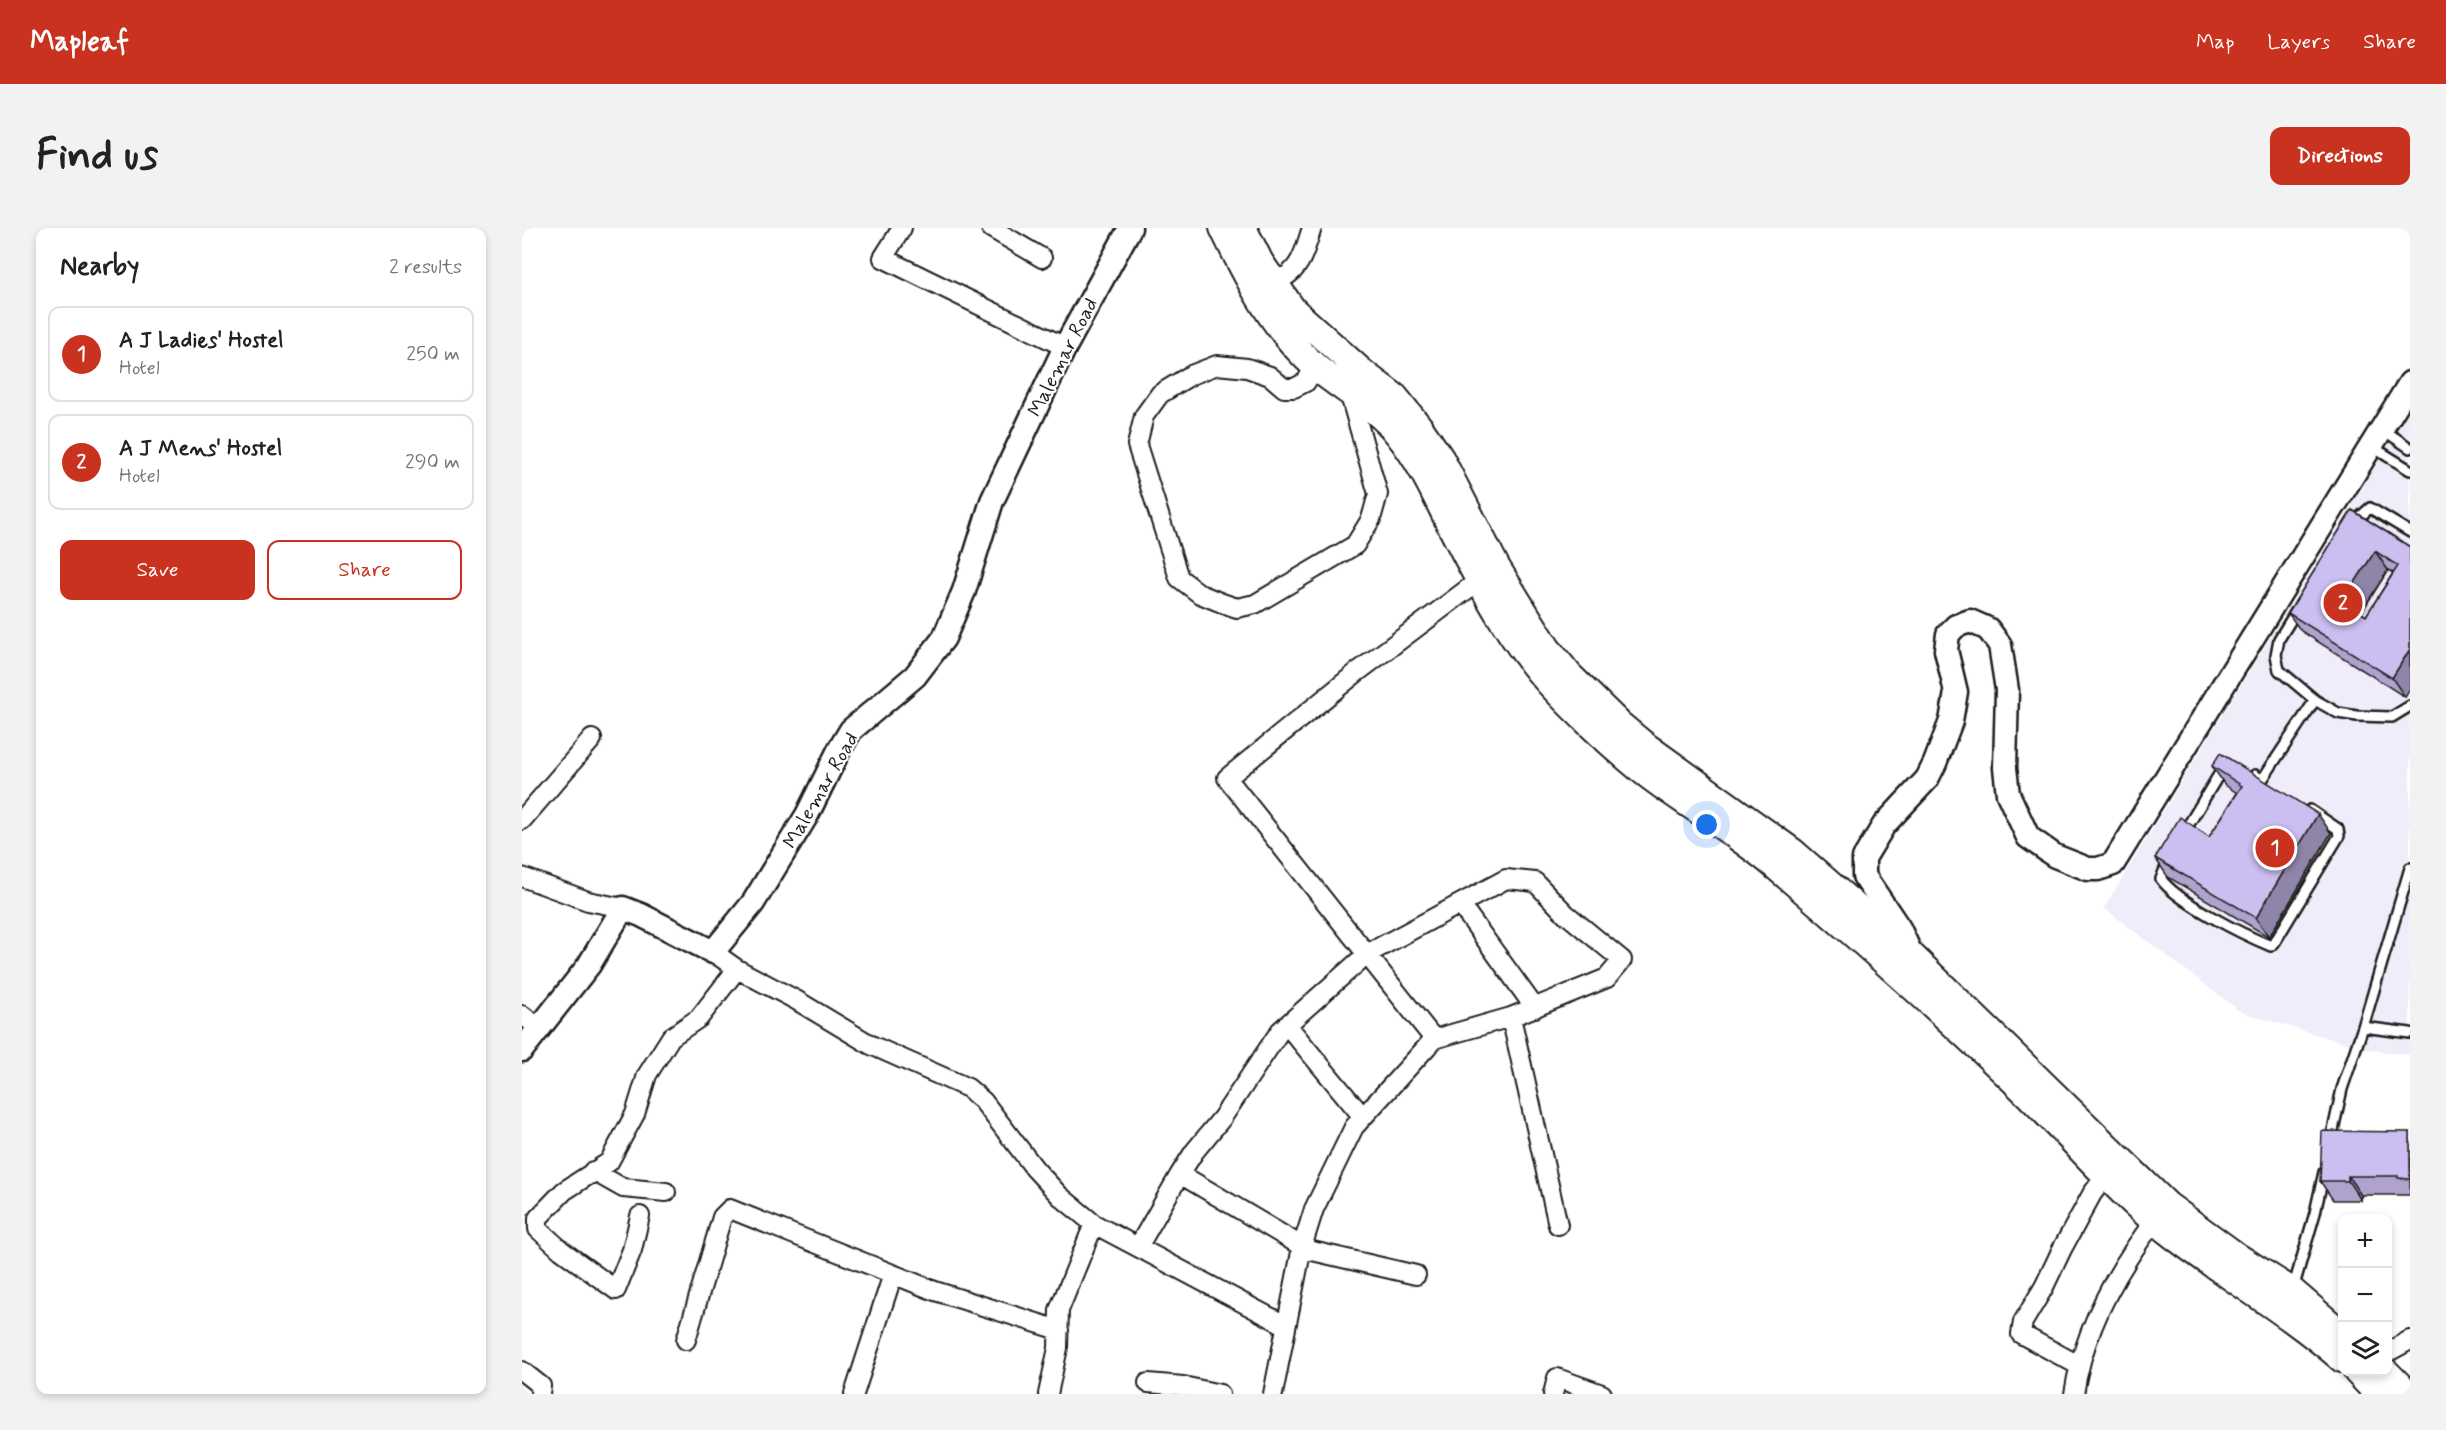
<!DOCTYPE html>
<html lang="en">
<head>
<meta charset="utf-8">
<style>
  body { margin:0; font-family:Mynerve,sans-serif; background:#f2f2f2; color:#222 }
  .controls { position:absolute; right:18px; bottom:18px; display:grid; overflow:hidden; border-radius:12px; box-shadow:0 3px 9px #0003 }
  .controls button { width:54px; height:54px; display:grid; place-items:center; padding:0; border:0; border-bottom:2px solid #e0e0e0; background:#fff; color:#222; font:30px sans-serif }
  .you { position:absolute; left:1185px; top:597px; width:21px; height:21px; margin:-15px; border:4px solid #fff; border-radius:50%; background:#1a73e8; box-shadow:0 0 0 9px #1a73e833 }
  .badge { display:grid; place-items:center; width:39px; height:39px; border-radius:50%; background:#c8321e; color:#fff; font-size:20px; font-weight:700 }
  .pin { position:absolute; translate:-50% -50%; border:3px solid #fff; box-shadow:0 2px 6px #0006 }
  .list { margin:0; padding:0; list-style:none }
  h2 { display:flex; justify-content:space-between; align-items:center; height:78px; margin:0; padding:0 24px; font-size:26px }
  h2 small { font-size:20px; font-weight:400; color:#767676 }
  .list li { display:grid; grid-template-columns:39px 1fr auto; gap:18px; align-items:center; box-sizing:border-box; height:96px; margin:0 12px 12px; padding:0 12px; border:2px solid #e0e0e0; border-radius:12px }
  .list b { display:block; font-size:22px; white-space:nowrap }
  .list p { margin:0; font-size:20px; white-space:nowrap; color:#767676 }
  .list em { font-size:20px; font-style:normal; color:#767676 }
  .actions { display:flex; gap:12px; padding:18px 24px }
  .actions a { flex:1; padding:14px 0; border:2px solid #c8321e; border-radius:12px; text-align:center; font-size:21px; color:#c8321e }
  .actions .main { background:#c8321e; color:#fff }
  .icon { flex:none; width:33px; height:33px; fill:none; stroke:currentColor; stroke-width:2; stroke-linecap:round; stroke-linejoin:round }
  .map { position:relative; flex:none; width:1888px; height:1166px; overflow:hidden; border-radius:12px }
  header { display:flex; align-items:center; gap:36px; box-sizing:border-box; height:84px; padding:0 30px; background:#c8321e; color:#fff }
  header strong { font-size:28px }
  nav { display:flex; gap:33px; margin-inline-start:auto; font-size:21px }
  .intro { display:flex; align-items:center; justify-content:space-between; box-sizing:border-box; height:144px; padding:0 36px }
  h1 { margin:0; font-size:42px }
  .button { padding:15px 27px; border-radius:12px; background:#c8321e; color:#fff; font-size:21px; font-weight:700 }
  main { display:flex; gap:36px; padding:0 36px }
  aside { flex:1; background:#fff; border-radius:12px; box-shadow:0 3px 9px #0003 }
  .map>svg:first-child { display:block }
</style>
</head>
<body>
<header>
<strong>Mapleaf</strong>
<nav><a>Map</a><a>Layers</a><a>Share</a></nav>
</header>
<div class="intro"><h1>Find us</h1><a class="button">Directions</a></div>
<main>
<aside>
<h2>Nearby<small>2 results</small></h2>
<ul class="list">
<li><span class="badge">1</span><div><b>A J Ladies' Hostel</b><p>Hotel</p></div><em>250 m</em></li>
<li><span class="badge">2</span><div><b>A J Mens' Hostel</b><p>Hotel</p></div><em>290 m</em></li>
</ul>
<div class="actions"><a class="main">Save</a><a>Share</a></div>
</aside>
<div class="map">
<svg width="1888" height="1166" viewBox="0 0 1888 1166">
  <rect width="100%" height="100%" fill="#fff"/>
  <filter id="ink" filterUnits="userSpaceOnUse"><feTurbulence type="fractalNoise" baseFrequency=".0167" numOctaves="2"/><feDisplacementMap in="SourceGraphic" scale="12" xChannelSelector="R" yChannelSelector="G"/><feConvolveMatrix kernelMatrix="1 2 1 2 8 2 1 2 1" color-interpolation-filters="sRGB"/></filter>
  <g filter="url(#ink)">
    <!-- built -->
    <path fill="#f0ecfa" d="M1888,173v654l-44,-6 -125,-37 -137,-104 257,-418z"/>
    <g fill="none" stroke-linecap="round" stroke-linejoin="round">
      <!-- service casing -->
      <g stroke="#1c1c1c" stroke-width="14">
        <path id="service" d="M1860,201l28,19
          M1849,218l39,24
          M1831,295l17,-15 40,24
          M1775,382l-18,29 -3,16 3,15 36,30 23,13 19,3 35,1 18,-11
          M1733,547l7,5 53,-80
          M1661,606l41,-68
          M1647,631l-8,20c16,23 83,56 110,67l4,-4 64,-106 -1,-7 -28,-19
          M1888,640l-47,159 47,6
          M1808,916l12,-55 21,-62
          M1771,1061l22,-76 9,-41"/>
      </g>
      <!-- minor casing -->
      <g stroke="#1c1c1c" stroke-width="22">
        <path id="minor" d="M380,0l-19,30 182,89
          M469,0l51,30
          M746,46l15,4c19,-10 22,-30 29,-50
          M793,138l-9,16 -12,6h-10l-14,-12 -23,-8 -30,-3 -26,10 -31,19 -16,22 -7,29 42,133 21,16 22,9 15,5 18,-4 100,-59 16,-26 7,-25 -29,-102
          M967,345l-133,100 -129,105 207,261 77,-22 47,208
          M0,592l70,-81
          M0,649l66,24 35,7
          M938,676l75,104
          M191,724l24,17 59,31 75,45 97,43 15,13 52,68 25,27 34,28 191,101
          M0,787l18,13
          M765,797l76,92
          M71,943l30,17 43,4
          M118,988l-8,34 -16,40 -55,-40 -23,-21v-11l26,-27 45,-29 26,-48 12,-39 24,-38 28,-19 38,-49
          M616,1019l42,-73
          M894,1047l-108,-25 -128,-76 14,-22 28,-34 58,-87 87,-77 139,-75 29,3 31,32 56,46 -15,18 -96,39
          M164,1112l36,-123 8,-8 205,82 124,39
          M1866,1124l22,-12
          M1556,1137l-57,-31 2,-12 21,-35 18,-38 30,-55 14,-19
          M0,1143l19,15 -1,8
          M626,1155l35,3 37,8
          M332,1166l39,-120
          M526,1166l10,-46 1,-38 35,-86
          M751,1166l29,-147 12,-38 40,-82 80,-88
          M1031,1166l4,-16 45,16
          M1552,1166c10,-67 46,-130 88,-183"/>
      </g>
      <!-- tertiary casing -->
      <g stroke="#1c1c1c" stroke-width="27">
        <path id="tertiary" d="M1390,728l-13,-28 -35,-52v-18l20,-33 43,-46 8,-16 16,-42 5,-29 -10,-42 2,-16 8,-8 14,-5 18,8 12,16 7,45 -2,78 3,26 20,43 27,19 33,13h10l15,-5 297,-481
          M0,822l67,-85 34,-57 18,7 72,37 40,-49 54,-88 32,-65 12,-20 64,-54 29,-38 20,-47 28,-90 73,-154 65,-119"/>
      </g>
      <!-- secondary casing -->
      <g stroke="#1c1c1c" stroke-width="30">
        <path id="secondary" d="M701,0c24,50 51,103 94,140 26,22 60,39 81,66 26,32 41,70 60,106 25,49 54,102 91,143 26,28 65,65 95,89 42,33 91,59 131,94 82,70 163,142 241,217 41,39 77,82 119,121 64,58 142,98 207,155
          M721,0l17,34 33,48 70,63 32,24 25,31 21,31 56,109 50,80 22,27 50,49 24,20 150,108 119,104 255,249 71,52 54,34 50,43
          M1835,1144l21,22
          M1864,1144l22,22"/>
      </g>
      <!-- service -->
      <use href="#service" stroke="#fff" stroke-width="9"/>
      <!-- minor -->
      <use href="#minor" stroke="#fff" stroke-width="18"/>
      <!-- tertiary -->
      <use href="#tertiary" stroke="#fff" stroke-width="22"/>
      <!-- secondary -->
      <use href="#secondary" stroke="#fff" stroke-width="26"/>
    </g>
    <!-- wall -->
    <path fill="#afa3ce" stroke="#1c1c1c" stroke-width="1.5" fill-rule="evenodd" d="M1830,282l58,37v142l-5,8 -104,-66 -13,-18zM1866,342l5,3 -27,43 -5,-3z
      M1690,538l119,67 -62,104 -101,-60 -13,-19 54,-21 28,-44 -12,-8z
      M1888,904v63h-49v5h-28l-13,-19z"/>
    <!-- shaded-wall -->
    <path fill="#8f85a8" stroke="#1c1c1c" stroke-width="1.5" d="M1853,323l13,19 -32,50 -13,-19z
      M1888,421v40l-5,8 -13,-19z
      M1796,586l13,19 -62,104 -13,-19z
      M1826,948l13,19v5l-13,-19z"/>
    <!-- building -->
    <path fill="#ccbef0" stroke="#1c1c1c" stroke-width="1.5" fill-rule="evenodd" d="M1830,282l58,37v102l-18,29 -104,-65zM1853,323l23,15 -32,50 -23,-15z
      M1698,525l98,61 -62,104 -101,-60 25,-41 29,20 33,-51 -30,-20z
      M1800,903l88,1v47l-12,-1v-2h-50v5h-28z"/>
  </g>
  <g text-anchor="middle" stroke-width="4.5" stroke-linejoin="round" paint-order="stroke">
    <!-- street labels -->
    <g font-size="20" fill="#1c1c1c" stroke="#fff">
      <text transform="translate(540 129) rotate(-63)" y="7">Malemar Road</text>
      <text transform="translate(298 562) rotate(-60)" y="7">Malemar Road</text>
    </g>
  </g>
</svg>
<div class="controls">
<button>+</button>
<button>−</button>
<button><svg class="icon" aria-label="layers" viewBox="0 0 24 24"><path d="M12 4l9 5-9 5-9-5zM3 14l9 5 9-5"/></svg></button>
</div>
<div class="you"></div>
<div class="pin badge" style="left:1753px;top:620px">1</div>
<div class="pin badge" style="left:1821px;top:375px">2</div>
</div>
</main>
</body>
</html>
